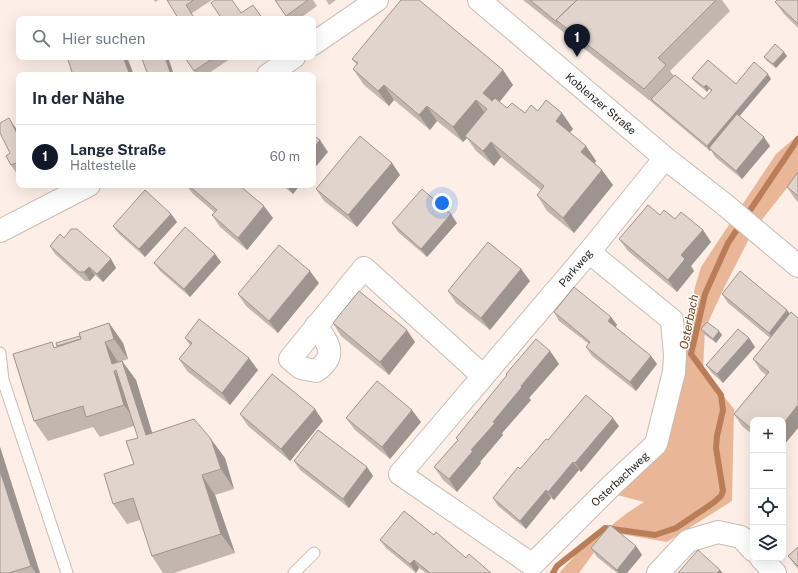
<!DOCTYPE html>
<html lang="de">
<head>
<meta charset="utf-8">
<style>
  body { margin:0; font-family:"Public Sans",sans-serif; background:#f6f6f7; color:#1f2937 }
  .controls { position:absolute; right:12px; bottom:12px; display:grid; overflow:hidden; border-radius:8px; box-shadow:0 4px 16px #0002 }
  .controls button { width:36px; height:36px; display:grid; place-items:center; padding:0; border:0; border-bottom:1px solid #e0e1e3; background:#fff; color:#1f2937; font:20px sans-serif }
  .you { position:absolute; left:442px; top:203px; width:14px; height:14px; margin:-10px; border:3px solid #fff; border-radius:50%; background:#1a73e8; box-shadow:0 0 0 6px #1a73e833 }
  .badge { display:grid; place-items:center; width:26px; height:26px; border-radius:50%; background:#111827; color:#fff; font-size:13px; font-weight:700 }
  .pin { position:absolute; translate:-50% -33px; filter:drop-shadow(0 1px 2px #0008) }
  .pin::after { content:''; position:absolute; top:21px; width:14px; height:12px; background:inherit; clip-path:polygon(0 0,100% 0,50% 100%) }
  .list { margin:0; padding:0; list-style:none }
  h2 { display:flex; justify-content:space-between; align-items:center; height:52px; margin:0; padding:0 16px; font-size:17px }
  h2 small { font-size:13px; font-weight:400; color:#747a83 }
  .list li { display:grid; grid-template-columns:26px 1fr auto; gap:12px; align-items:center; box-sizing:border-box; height:64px; padding:0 16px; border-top:1px solid #e0e1e3 }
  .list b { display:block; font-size:15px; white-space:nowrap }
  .list p { margin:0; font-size:13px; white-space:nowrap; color:#747a83 }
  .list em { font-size:13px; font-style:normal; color:#747a83 }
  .icon { flex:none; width:22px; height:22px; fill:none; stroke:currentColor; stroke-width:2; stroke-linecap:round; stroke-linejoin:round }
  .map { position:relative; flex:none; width:798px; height:573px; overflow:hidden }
  .search { position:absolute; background:#fff; box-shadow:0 4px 16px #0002; left:16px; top:16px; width:300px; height:44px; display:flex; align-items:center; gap:10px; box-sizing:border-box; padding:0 14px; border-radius:8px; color:#747a83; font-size:15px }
  .panel { position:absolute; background:#fff; box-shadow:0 4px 16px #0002; left:16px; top:72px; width:300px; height:116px; border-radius:8px }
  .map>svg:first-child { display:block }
</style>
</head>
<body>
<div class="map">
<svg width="798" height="573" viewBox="0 0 798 573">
  <rect width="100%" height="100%" fill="#fdefe7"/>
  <!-- green -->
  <path fill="#e9b697" d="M798,135v39l-45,57 -29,57 -19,41 -2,41 31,39 -2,92 -65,41 -58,-10 -30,41h-20l20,-22 48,-38 17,-11 -27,-7 44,-44 26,-122 8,-42 6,-20 75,-113z"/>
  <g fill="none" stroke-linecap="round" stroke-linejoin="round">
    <!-- stream -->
    <path stroke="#b97e59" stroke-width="6" d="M553,573l4,-7 48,-38 50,7 21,-7 37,-25 8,-7 2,-5 -7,-43 1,-12 6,-26 -2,-15 -30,-41 14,-60 23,-51 70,-104"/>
    <!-- lane casing -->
    <g stroke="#c9bcb4" stroke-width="13">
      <path id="lane" d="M0,353l3,27 64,193
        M294,573l20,-20"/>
    </g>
    <!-- street casing -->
    <g stroke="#c9bcb4" stroke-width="24">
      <g id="street">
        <path id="s1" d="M479,0l186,158 59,46 74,62"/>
        <path d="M313,44l64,-44"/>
        <path d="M268,75l26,-18"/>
        <path d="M0,231l89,-46"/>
        <path id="s2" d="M589,252l83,68 3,35 -1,17 -18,72 -45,42 -79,79 -11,-8 -121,-83 189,-222 76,-94"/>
        <path d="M316,326c13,18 22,30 0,45l-15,-3 -11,-9 74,-91 119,108"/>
        <path d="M761,558l14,15"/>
        <path d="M658,573l30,-32 30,-9 23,5 12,13"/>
      </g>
    </g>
    <!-- lane -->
    <use href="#lane" stroke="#fff" stroke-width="11"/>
    <!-- street -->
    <use href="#street" stroke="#fff" stroke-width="22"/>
  </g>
  <!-- wall -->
  <path fill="#c2b6af" d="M154,0h5l-4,2z
    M167,0h45l-20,13 -14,5z
    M275,0h38l4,6 -18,13h-11z
    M326,0h10l-7,5z
    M523,0h199l8,11 -60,60 4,5 30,23 7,-8 -2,-2 -2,3 -12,-10 -3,-4 44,6 35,-5 -32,37 31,30 -28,33 -27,-22 -4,-7 -1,1 -56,-47 -87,-69z
    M798,0v28l-14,-14 -9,-12z
    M787,56l-11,12 -9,-7 -3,-4z
    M187,57h46l-27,18h-9l-12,-17z
    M352,59l151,11 10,15 -14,17 8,6 18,5 13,-2 24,2 11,16 -3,4 16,13 10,15 -1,2 18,22 -39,48 -27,-22 -10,-16 4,-5 -40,-33 -7,9 -18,-15 -9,-13 -4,4 -26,-21 -7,9 -36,-30 -5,6 -25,-21 -11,-16 4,-4z
    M15,127l4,7v38l-2,2 -6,-9 -1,-12z
    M392,163l8,12 -43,52 -33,-26 -8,-12z
    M798,172v30l-3,-3 -8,-12z
    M186,185h47l40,33 -26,32 -27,-23 -8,-12 2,-3 -21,-18z
    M282,185h18l-7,9z
    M171,214l6,8 -32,35 -26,-23 -6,-8z
    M660,215l15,4 28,11 8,12 -20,24 3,5 -17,21 -49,-41 -9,-12z
    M392,223h65l-30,34 -29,-25z
    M64,238l47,21 5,9 -13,14 -8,-7 -5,6h-5l-30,-27 -5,-8z
    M215,254l6,8 -31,35 -30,-26 -6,-8z
    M521,269l9,12 -40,49 -34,-27 -8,-12z
    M319,283l-41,50 -32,-27 -8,-12z
    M722,294l68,20 8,4v110l-15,18v-26h-30v15l-11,-9 -8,-12 32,-39 -5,-4 -8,-12 17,-21 -42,-35z
    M554,312l57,5 6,8 -2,2 36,29 6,8 -21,27 -44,-35 -6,-9 3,-3 -30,-23z
    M109,323l14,20 5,16 -6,2 14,19 16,53 73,25 9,31 -19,6 20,58 -61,20h-11l-11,-17 -12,-36 -13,4 -14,-20 21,-40 4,-26 -4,-12 -34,11 -7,-10 -45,14 -14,-20 21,-74z
    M333,323l82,19 -26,33 -48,-39z
    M701,329l18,2 3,4 -6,8 -12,-9z
    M185,338l73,32 -28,35 -43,-34 -8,-12 11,-14z
    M749,338l6,9 -32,36 -11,-10 -6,-8z
    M550,351l9,13 -30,34 2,2 -29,33 1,2 -23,27 1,1 -24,29 -14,-12 -9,-13 24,-27 -2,-2 51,-62 -1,-2z
    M240,414l83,7 -33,40 -42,-35z
    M346,418l75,4 -31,37 -35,-29z
    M619,426l-38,46 -2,-2 -25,30 -3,-2 -25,31 -28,-23 -5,-8 55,-58z
    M0,447l40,126h-40z
    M294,461l73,6 6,9 -24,32 -49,-38z
    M434,535l32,23 25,15h-65l-7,-5 -3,5 -30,-25 -6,-8z
    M636,546l6,9 -15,18h-10l-20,-16 -6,-9z
    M788,556l10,10v4l-1,-2z"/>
  <!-- shaded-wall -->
  <path fill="#9e948f" d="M784,52l3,4 -11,12 -3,-4z
    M123,57h4l7,18h-4z
    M165,57h3l6,18h-3z
    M503,70l10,15 -19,24 -11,-16z
    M768,74l3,5 -60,71 -2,-2 2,2 -1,1 -3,-5z
    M384,85l10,15 -5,6 -11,-15z
    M706,85l3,4 -2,3 -3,-5z
    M476,100l10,15 -21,21 2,2 -4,4 -10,-15z
    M427,106l10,15 -7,9 -11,-15z
    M562,113l11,16 -7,7 -10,-15z
    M9,118l6,9 4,7v3z
    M764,137l6,9 -28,33 -6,-8z
    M320,140l8,12 -15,18v-22z
    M491,142l10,15 -7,9 -11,-15z
    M586,146l10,15 -4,6 -11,-15z
    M392,163l8,12 -43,52 -9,-12z
    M602,170l11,15 -39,48 -11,-15z
    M286,185h14l-7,9z
    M264,206l9,12 -26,32 -9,-12z
    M171,214l6,8 -32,35 -6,-8z
    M451,214l6,9 -30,34 -6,-8z
    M703,230l8,12 -20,24 3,5 -17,21 -9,-12 13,-25z
    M215,254l6,8 -31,35 -6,-8z
    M111,259l5,9 -13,14 -6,-8z
    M89,267l6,8 -5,6 -6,-9z
    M521,269l9,12 -40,49 -9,-12z
    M310,271l9,12 -41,50 -9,-12z
    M787,310l6,8 -18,23 -6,-8z
    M611,317l6,8 -3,4 -6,-8z
    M109,323l14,20 5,16 -14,-20z
    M407,330l8,12 -26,33 -9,-13z
    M719,331l3,4 -6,8 -3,-4z
    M749,338l6,9 -32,36 -6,-9z
    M105,342l13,20 -6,2z
    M550,351l9,13 -30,34 2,2 -29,33 1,2 -23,27 1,1 -24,29 -8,-13 72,-93z
    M651,356l6,8 -21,27 -6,-9z
    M249,358l9,12 -28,35 -8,-12z
    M122,361l14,19 23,75 -13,-20z
    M114,371l14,19 10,35 -14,-20z
    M797,406l1,1v21l-15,18v-22z
    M315,409l8,12 -33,40 -9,-12z
    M412,410l9,12 -31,37 -8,-12z
    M613,418l6,8 -38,46 -6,-9z
    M211,439l14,19 9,31 -13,-20z
    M0,447l40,126h-4l-5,-7 -31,-95z
    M573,462l6,8 -25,30 -6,-8z
    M367,467l6,9 -24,32 -6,-9z
    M202,475l13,20 20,58 -14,-19z
    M546,490l5,8 -25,31 -6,-8z
    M636,546l6,9 -15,18h-8l-2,-3z
    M414,560l5,8 -3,5 -6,-9z
    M720,570l3,3h-6z"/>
  <!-- building -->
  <path fill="#e1d4cc" stroke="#9e948f" d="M167,0h27l-8,5 9,14h-18l1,-1z
    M215,0h17l9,13 12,-8 10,14h-41l-11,-16z
    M275,0h33l-22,16z
    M401,0h18l84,70 -20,23 9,8 3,-3 12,10 5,-5 13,10 6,-8 7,6 8,-11 16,13 -6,8 30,25 -5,6 21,18 -39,48 -26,-23 7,-9 -53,-44 -8,9 -18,-15 22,-27 -11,-9 -23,27 -26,-21 -8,9 -35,-30 -6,6 -25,-22 5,-6 -6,-4z
    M530,0h47l-21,20 2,3z
    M577,0h139l-58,58 8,7 -22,24 -88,-69z
    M777,0h21v24l-23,-22z
    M775,44l9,8 -11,12 -9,-7z
    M67,57h56l7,18h-57z
    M145,57h20l6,18h-23l-6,-16z
    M187,57h28l-21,14 -9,-13z
    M708,60l28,24 18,-22 14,12 -61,72 -56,-47 24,-24 29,24 8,-9 -6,-5 -2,2 -12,-9z
    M737,114l27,23 -28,34 -27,-23z
    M9,118l10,19v33l-3,-7 -5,2 -5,-9 4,-3 -10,-20v-10z
    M313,135l7,5 -7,8z
    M360,136l32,27 -44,52 -32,-26z
    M798,172v24l-11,-9z
    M188,185h45l3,2 2,-2h1l25,21 -26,32 -26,-23 5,-5z
    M422,189l29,25 -30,35 -29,-26z
    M145,190l26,24 -32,35 -26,-23z
    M648,205l12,10 4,-5 11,9 6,-7 22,18 -22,25 4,4 -17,21 -49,-41z
    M185,227l30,27 -31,35 -30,-26z
    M71,229h6l34,30 -14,15 -8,-7 -5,5h-5l-29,-26 10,-12 4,4z
    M488,242l33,27 -40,49 -33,-27z
    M279,245l31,26 -41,50 -31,-27z
    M740,271l47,39 -18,23 -47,-39z
    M574,287l37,30 -3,4 43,35 -21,26 -44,-35 4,-5 -36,-30z
    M359,291l48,39 -27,32 -47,-39z
    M791,312l7,6v89l-1,-1 -14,18v-4h-30v10l-19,-16 35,-42 -16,-13z
    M199,319l50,39 -27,35 -43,-34 13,-16 -7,-5z
    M707,322l12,9 -6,8 -12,-10z
    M109,323l5,16 -9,3 7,22 10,-3 24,74 48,-16 17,20 10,30 -19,6 19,59 -69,22 -19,-58 -20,6 -9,-30 30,-10 -8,-23 12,-3 -22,-68 -2,1 10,34 -38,12 -3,-11 -49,15 -21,-67 39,-12 2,6 27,-9 -2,-6z
    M738,329l11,9 -32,36 -11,-9z
    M80,336l1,3 -24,7 -1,-3z
    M536,339l14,12 -29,35 1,1 -29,35 2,1 -24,27 2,1 -24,28 -15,-12 24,-27 -2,-2 51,-63 -1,-1z
    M272,374l43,35 -34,40 -41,-35z
    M377,381l35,29 -30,37 -36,-29z
    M586,395l27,23 -38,45 -2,-1 -25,30 -2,-2 -26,31 -27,-23 25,-31 2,2 26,-30 2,1z
    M318,430l49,37 -24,32 -49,-38z
    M0,471l31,95 -22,7h-9z
    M404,511l30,24 2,-3 30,26 3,-4 22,19h-61l-16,-13 -4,4 -30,-24z
    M610,525l26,21 -19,24 -26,-22z
    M798,547v19l-10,-10z
    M698,550l22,20 -3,3h-39z"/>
  <g text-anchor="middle" stroke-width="3" stroke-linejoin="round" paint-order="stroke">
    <!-- street labels -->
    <g font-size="11" fill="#211c19" stroke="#fff">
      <text dy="4" stroke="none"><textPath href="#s1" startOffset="160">Koblenzer Straße</textPath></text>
      <text dy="4" stroke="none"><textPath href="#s2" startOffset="838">Parkweg</textPath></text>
      <text transform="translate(620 479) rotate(-43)" y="4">Osterbachweg</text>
    </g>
    <!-- water labels -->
    <g font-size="12" font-style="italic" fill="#77421e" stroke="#fff">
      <text transform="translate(689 322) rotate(-79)" y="4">Osterbach</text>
    </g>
  </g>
</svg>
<div class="controls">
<button>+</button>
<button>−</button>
<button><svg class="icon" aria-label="locate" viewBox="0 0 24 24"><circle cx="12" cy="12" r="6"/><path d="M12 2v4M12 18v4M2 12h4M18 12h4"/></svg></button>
<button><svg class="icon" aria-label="layers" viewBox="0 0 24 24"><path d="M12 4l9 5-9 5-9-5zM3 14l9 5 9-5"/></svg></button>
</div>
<div class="you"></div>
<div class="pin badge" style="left:577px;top:57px">1</div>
<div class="search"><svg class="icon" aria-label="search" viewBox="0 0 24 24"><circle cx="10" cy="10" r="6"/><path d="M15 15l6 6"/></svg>Hier suchen</div>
<section class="panel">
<h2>In der Nähe<small></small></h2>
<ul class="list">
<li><span class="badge">1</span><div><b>Lange Straße</b><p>Haltestelle</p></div><em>60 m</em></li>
</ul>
</section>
</div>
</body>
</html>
